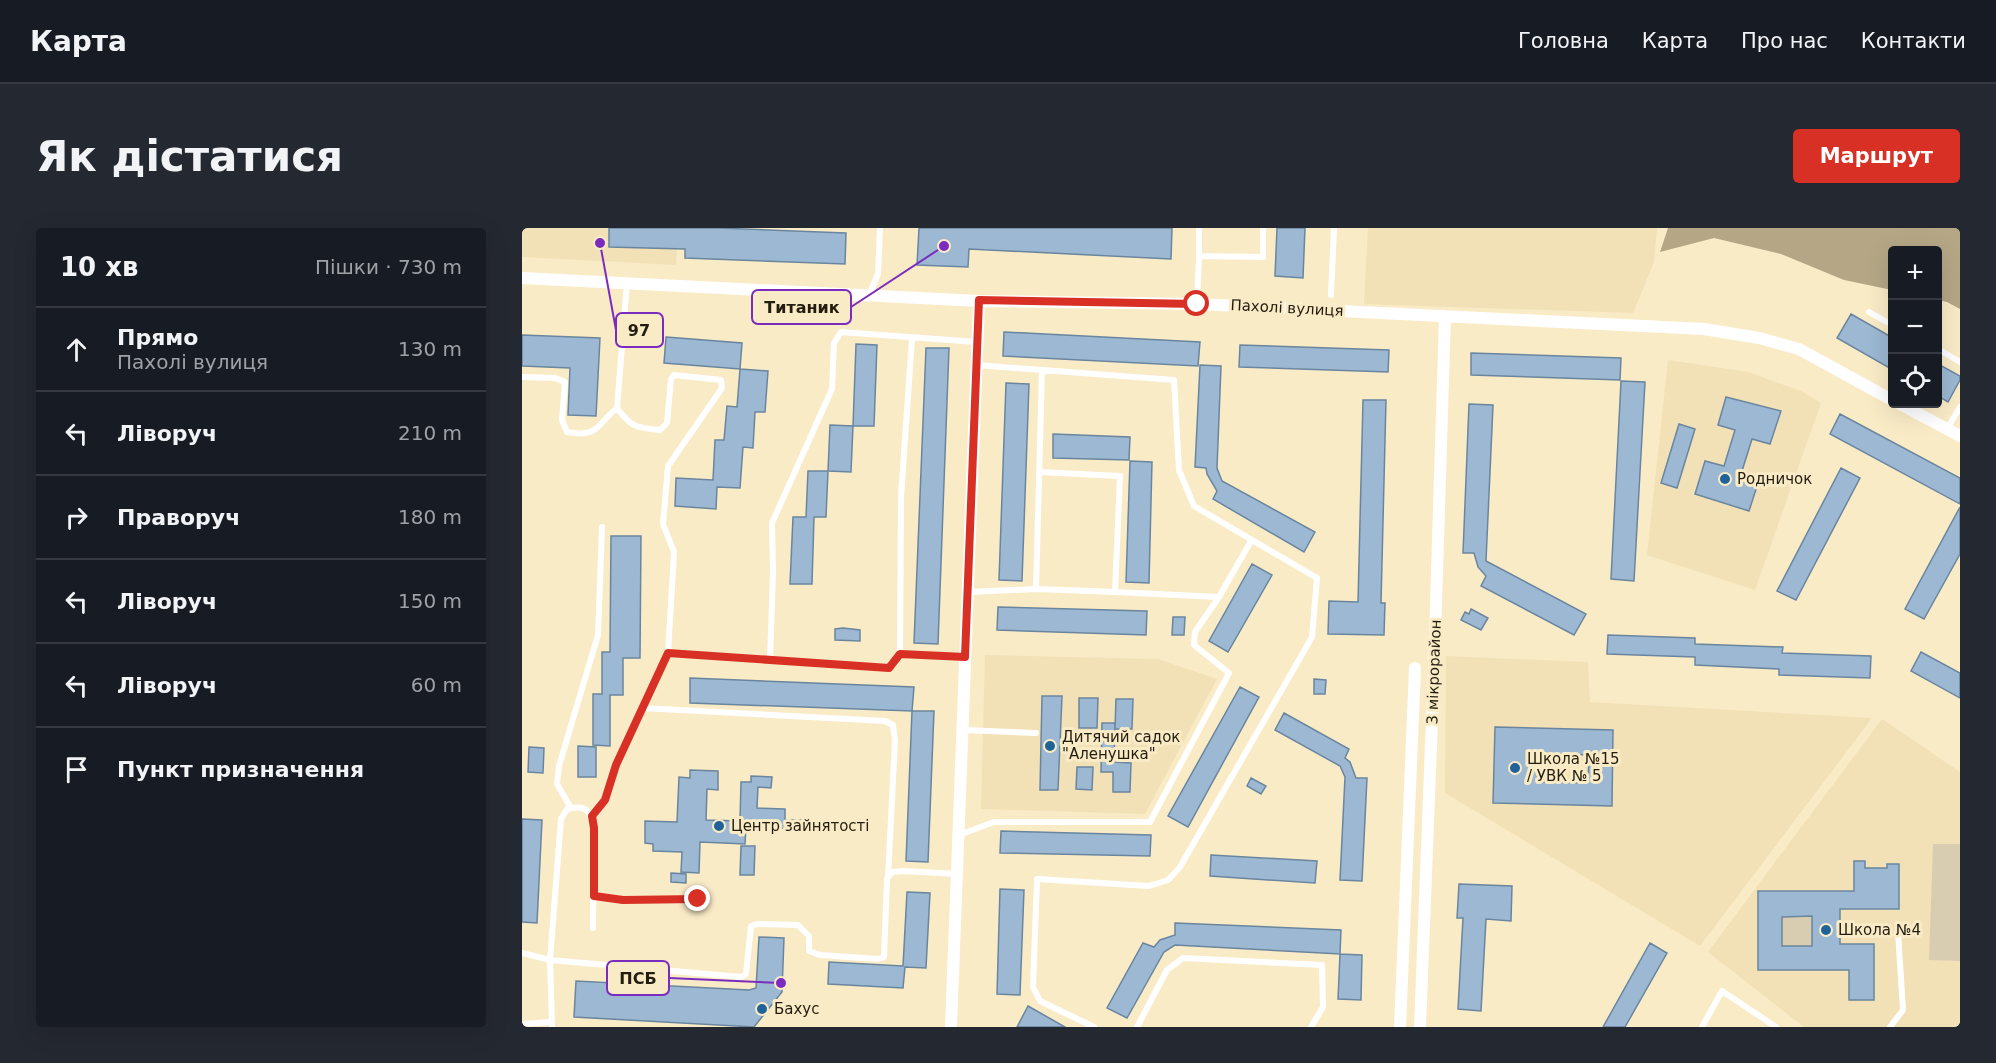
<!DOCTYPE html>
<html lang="uk">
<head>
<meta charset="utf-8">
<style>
  body { margin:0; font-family:"DejaVu Sans",sans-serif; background:#242831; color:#f1f3f6 }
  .controls { position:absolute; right:18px; top:18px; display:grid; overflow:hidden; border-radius:6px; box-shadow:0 6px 24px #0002 }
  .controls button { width:54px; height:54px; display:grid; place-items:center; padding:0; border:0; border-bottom:2px solid #363941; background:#171b24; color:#f1f3f6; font:30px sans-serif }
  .stop { position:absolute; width:18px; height:18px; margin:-14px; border:4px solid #d93025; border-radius:50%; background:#fff }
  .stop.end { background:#d93025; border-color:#fff; box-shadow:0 2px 6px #0008 }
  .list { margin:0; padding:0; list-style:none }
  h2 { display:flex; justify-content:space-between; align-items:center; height:78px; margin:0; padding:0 24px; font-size:26px }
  h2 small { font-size:20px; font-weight:400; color:#9ea1a6 }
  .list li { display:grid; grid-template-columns:39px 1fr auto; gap:18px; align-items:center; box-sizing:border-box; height:84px; padding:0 24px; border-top:2px solid #363941 }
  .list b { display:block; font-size:22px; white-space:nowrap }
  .list p { margin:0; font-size:20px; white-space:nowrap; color:#9ea1a6 }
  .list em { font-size:20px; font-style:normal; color:#9ea1a6 }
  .icon { flex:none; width:33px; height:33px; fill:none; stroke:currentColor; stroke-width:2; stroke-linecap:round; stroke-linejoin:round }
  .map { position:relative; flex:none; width:1438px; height:799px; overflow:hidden; border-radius:6px }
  header { display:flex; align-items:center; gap:36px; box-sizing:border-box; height:84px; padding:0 30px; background:#171b24; border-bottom:2px solid #363941 }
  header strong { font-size:28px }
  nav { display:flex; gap:33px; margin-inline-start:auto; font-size:21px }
  .intro { display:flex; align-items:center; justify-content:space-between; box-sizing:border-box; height:144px; padding:0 36px }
  h1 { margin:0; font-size:42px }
  .button { padding:15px 27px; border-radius:6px; background:#d93025; color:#fff; font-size:21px; font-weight:700 }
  main { display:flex; gap:36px; padding:0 36px }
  aside { flex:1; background:#171b24; border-radius:6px; box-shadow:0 6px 24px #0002 }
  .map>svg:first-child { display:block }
</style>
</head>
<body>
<header>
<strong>Карта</strong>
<nav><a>Головна</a><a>Карта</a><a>Про нас</a><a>Контакти</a></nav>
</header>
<div class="intro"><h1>Як дістатися</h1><a class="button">Маршрут</a></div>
<main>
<aside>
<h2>10 хв<small>Пішки · 730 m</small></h2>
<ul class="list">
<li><svg class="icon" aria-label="ahead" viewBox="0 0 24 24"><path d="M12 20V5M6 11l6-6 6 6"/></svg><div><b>Прямо</b><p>Пахолі вулиця</p></div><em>130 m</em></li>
<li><svg class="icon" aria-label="left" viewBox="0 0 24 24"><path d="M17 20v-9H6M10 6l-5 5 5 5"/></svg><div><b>Ліворуч</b></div><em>210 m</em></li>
<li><svg class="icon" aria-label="right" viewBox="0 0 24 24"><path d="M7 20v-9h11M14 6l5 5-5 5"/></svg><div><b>Праворуч</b></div><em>180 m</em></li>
<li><svg class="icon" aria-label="left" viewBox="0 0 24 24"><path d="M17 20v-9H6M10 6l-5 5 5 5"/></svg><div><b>Ліворуч</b></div><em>150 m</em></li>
<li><svg class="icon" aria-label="left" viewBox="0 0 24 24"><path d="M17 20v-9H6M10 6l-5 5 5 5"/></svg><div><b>Ліворуч</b></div><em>60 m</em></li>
<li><svg class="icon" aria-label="arrive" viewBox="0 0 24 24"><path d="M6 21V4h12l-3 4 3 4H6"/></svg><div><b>Пункт призначення</b></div></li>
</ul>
</aside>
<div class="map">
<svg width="1438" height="799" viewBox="0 0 1438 799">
  <rect width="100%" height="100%" fill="#faebc7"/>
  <!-- built -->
  <path fill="#f2e0b6" d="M0,0h156l-2,37 -154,-8z
    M846,0h289l-3,34 -21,51 -269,-9z
    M1146,132l80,12 53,19 20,12 -66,187 -108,-35z
    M463,427l173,4 59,20 -72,135 -164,-5z
    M924,428l142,6 2,40 282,16 -172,228 -255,-153z
    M1360,491l78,53v255h-156l-96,-75z"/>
  <!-- green -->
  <path fill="#d9cdb1" d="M1411,616h27v117l-31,-1z
    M1290,688v30h-30v-29z"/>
  <!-- forest -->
  <path fill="#b5a786" d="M1146,0h292v81l-13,-7 -9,-2v-50h-46v40l-48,-10 -63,-26 -67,-16 -54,14z"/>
  <!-- building -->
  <path fill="#9cb8d2" stroke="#6a869f" stroke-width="1.5" fill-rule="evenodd" d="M87,0h110l127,5 -1,31 -160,-6v-9l-76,-2z
    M397,0h253l-1,31 -202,-10 -1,18 -51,-2z
    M755,0h28l-2,50 -28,-2z
    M1329,86l42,24v32l-56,-32z
    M482,104l196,10 -2,24 -195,-10z
    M0,107l78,3 -4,78 -28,-1 2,-47 -48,-2z
    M144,109l76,6 -2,26 -76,-6z
    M334,116l21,1 -3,81h-21z
    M718,117l149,5 -1,22 -149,-5z
    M404,120h23l-11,296 -24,-1z
    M949,125l150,5 -1,22 -149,-5z
    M1416,136l22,12v4l-12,22 -10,-6z
    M678,137l21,1 -4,102 5,13 93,51 -11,20 -91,-53 4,-8 -10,-17 -1,-6 -11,-1z
    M218,141l28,2 -3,41h-10l-2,36 -10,-1 -3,41 -23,-1 -1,22 -41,-3 1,-28 37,2 2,-40h9l3,-34 10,1z
    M1099,153l24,1 -11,199 -23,-2z
    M484,155l23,1 -7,197 -23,-1z
    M1204,169l55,14 -11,33 -18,-5 -10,32 18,6 -11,34 -54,-17 10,-33 19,5 11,-36 -17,-5z
    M841,172h23l-5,203h4l-1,32 -56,-1 1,-33 29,1z
    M947,176l24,1 -7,156 100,53 -12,21 -93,-49 5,-10 -8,-9 -4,-14h-11z
    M1318,186l120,64v26l-130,-70z
    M1157,196l16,5 -18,59 -16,-5z
    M308,197l23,1 -2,46 -23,-1z
    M531,206l77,3 -1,23 -76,-2z
    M608,233l22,1 -3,121 -23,-1z
    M1319,240l19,10 -64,122 -19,-9z
    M286,243h20l-2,46h-12l-2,67h-22l3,-67h13z
    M1438,279v47l-36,65 -19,-10z
    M89,308h30l-1,122h-17v37h-13v51l-17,-1v-51h9v-42h8z
    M730,336l20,11 -44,77 -19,-11z
    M476,379l149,4 -1,24 -149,-5z
    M949,381l17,9 -7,12 -20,-10 4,-8 4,2z
    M651,389h12l-1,18h-12z
    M321,400l17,2v11l-25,-1v-11z
    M1086,407l87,3v6l88,3 -1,6 89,3 -1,22 -91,-3v-6l-84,-4v-8l-88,-3z
    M1399,424l39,21v25l-49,-27z
    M168,450l224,9 -2,24 -222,-8z
    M792,451l12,1 -1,14h-11z
    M718,459l19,10 -71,130 -20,-11z
    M520,468h20l-4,94h-18z
    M557,470h19l-1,30h-18z
    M594,471h17l-1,30h-17z
    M390,483h22l-6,151 -22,-1z
    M762,485l65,36 -4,9 5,4 6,16h11l-5,103 -22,-1 5,-103 -5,-11 -65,-36z
    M580,495h13l-1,39 17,1 -1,29h-17v-20h-12z
    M973,499l118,3 -1,76 -119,-3zM1015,525l52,2 -1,28 -51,-1z
    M56,518l18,1v30h-18z
    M7,519l15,1 -1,25 -15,-1z
    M555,539h16l-1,23 -16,-1z
    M168,542l28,1v19l-11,-1 -1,31 34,1 1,-39h10v-6l21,1 -1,11 -13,-1 -1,21 28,1v11h18v9l-57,-2 -1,17 -45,-2 -1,31 -18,-1 1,-20 -29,-1v-7l-8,-1v-22l32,1 2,-45 11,1z
    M729,550l15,8 -5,8 -14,-8z
    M0,591l20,1 -5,103 -15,-1z
    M479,603l150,4 -1,21 -150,-3z
    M219,618h14l-1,29h-14z
    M689,627l106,6 -2,22 -105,-7z
    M1332,633h11v7h22v-4h12v45h-59v35h34v56h-25v-30h-91v-79h96zM1290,688v30h-30v-29z
    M149,645l15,1v9l-15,-1z
    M937,656l53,2 -1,35 -25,-2 -5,92 -23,-2 5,-91h-6z
    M478,661l24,1 -4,105 -23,-1z
    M385,664l23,1 -4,75 -21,-1 -2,21 -75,-4 1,-22 74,4z
    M653,695l166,7 -1,24 -165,-9 -11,7 -37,66 -20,-10 36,-65 11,4 6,-7 15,-5z
    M237,709l25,1 -2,54 -28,35 -180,-10 2,-36 173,9 7,-2z
    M1128,715l17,10 -42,74h-22z
    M818,726l22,1 -1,45 -23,-1z
    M506,778l37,21h-48z"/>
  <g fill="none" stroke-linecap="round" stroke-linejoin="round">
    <!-- service -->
    <path stroke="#fff" stroke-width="6" d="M677,0v28
      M105,55l-10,125c14,19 19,20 43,22l7,-7 4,-44 3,-4 47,5 1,8 -54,78 -5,58 11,28 -6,101
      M347,67l9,-21 2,-46
      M809,67l3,-67
      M675,76l2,-48 64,1v-29
      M1347,84l23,13
      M1416,121l22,13
      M454,137l198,15 5,90 15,36 123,72 -5,59 -132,230 -12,13 -19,6 -112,-7 -4,108 7,14 54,26
      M0,149l33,1 10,4 -3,38 5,12c32,6 29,-7 50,-24
      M1425,201l13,-22
      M517,244l81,4 -5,116 -79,-3 6,-219
      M446,364l68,-3
      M593,364l104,5
      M378,426l1,-157 11,-159
      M248,432l3,-88 -1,-49 60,-134 2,-46 7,-11 136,10
      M120,480l243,13 8,4 2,16 -7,136
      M441,502l73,3
      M49,580l-14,-24 2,-18 39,-131 4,-108
      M70,588l13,-16 11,-35 52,-112 221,15 11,-14 65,3
      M437,607l35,-13h156l79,-149 -35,-28 1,-13 24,-35 32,-56
      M72,668l29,4 75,-1
      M0,725l28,7 11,-141 6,-10c19,-5 23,1 27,19l-1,100
      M0,796l29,-2
      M30,799l-2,-67 191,17 5,-3 5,-48 6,-2 41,1 11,11v15l11,4 58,4 6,-2 3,-78 5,-7 11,-1 54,3
      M615,799l30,-57 16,-12 139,7 1,42 -12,20
      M1180,799l20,-36 54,36
      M1368,799l13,-17 -5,-78"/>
    <!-- minor -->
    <path stroke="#fff" stroke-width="12" d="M0,50l457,23 218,3 507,25 55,9 40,11 93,51
      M1378,176l60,32
      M429,799l28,-726
      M878,799l15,-359
      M898,799l14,-358 11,-353"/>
  </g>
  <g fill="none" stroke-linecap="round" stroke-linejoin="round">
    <!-- route -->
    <path stroke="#d93025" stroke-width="8" d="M176,671l-75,1 -29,-4v-68l-2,-12 13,-16 11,-35 52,-112 221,15 11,-14 65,3 14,-357 218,4"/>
  </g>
  <!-- markers -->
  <g fill="#206398" stroke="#faebc7" stroke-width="2">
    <circle cx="1203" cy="251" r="6"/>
    <circle cx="528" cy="518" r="6"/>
    <circle cx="993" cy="540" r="6"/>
    <circle cx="197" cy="598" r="6"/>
    <circle cx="1304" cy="702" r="6"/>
    <circle cx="240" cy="781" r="6"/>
  </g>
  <g text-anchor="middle" stroke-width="6" stroke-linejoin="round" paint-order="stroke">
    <!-- street labels -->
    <g font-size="15" fill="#231d10" stroke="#faebc7">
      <text transform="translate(765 80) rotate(3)" y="5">Пахолі вулиця</text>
      <text transform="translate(912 444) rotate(-88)" y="5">3 мікрорайон</text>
    </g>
    <!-- poi labels -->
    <g font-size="15" fill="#231d10" stroke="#faebc7" text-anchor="start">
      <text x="1215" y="256">Родничок</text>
      <text x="540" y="514">Дитячий садок<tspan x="540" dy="17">"Аленушка"</tspan></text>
      <text x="1005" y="536">Школа №15<tspan x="1005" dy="17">/ УВК № 5</tspan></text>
      <text x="209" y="603">Центр зайнятості</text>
      <text x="1316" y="707">Школа №4</text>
      <text x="252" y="786">Бахус</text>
    </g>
  </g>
  <!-- callouts -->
  <path fill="none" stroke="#7b2cbf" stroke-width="2" d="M422 18L329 79M78 15L94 102M259 755L147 750"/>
  <g fill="#7b2cbf" stroke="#faebc7" stroke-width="2">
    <circle cx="422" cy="18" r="6"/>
    <circle cx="78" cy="15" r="6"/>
    <circle cx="259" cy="755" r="6"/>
  </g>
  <g fill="#faebc7" stroke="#7b2cbf" stroke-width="2">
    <rect x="230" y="62" width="99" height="34" rx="6"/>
    <rect x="94" y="85" width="47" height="34" rx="6"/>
    <rect x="85" y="733" width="62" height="34" rx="6"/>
  </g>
  <g font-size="16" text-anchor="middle" font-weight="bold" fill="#231d10">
    <text x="280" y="85">Титаник</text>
    <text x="117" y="108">97</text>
    <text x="116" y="756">ПСБ</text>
  </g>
</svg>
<div class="controls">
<button>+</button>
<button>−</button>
<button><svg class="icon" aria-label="locate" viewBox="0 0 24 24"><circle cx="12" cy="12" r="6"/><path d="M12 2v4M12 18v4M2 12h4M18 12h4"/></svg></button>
</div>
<div class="stop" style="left:675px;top:76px"></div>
<div class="stop end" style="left:176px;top:671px"></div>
</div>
</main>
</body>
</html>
